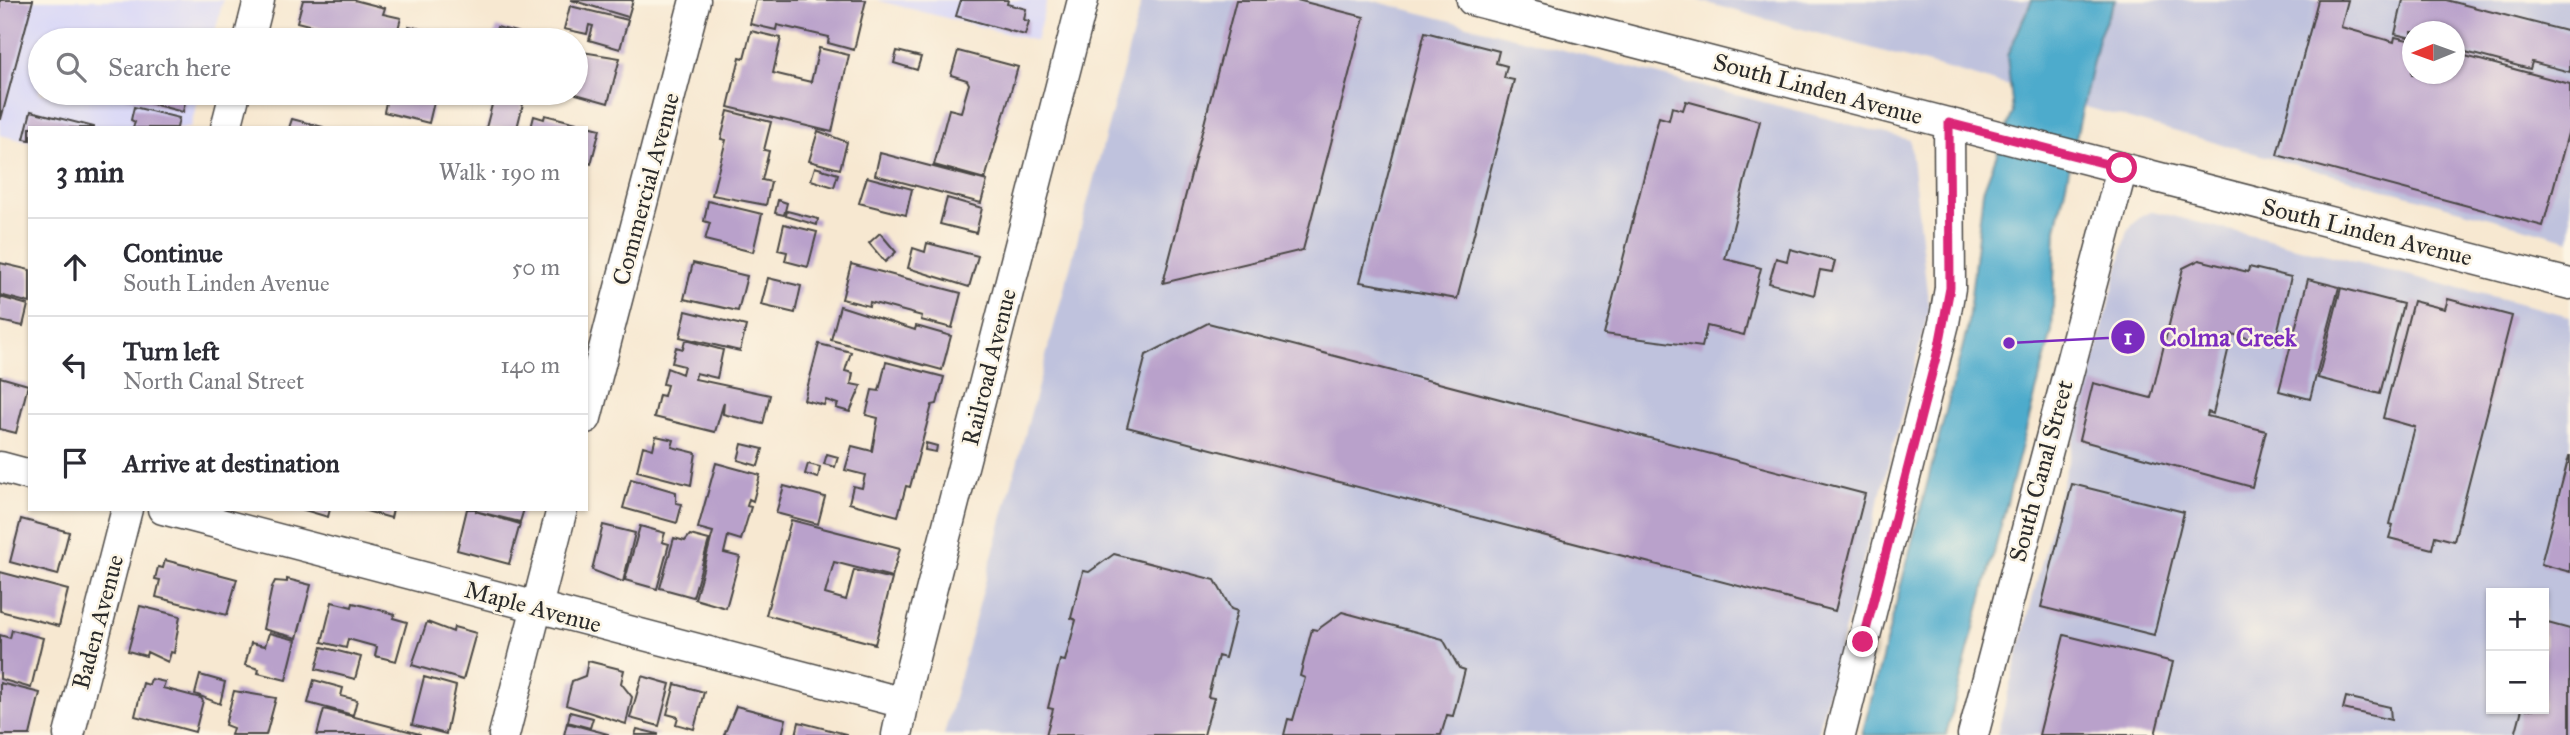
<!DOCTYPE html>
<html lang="en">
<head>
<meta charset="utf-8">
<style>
  body { margin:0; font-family:"IM FELL Great Primer",serif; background:#f2f2f3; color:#2b2b33 }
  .controls { position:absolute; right:21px; bottom:21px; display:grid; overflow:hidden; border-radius:0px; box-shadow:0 2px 5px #0004 }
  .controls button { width:63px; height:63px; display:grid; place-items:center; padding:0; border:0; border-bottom:2px solid #e1e1e2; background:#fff; color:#2b2b33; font:35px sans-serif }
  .compass { position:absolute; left:2402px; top:21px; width:63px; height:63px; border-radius:50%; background:#fff; box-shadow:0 2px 5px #0004; rotate:269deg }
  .stop { position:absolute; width:21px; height:21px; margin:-16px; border:5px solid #db2777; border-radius:50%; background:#fff }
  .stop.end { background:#db2777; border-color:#fff; box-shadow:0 2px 7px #0008 }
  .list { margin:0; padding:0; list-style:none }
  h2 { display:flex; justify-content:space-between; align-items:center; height:91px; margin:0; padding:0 28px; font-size:30px }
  h2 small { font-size:23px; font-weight:400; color:#7c7c81 }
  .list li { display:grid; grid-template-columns:46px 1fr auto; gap:21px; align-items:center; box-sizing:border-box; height:98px; padding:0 28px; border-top:2px solid #e1e1e2 }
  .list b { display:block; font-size:26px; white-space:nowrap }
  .list p { margin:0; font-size:23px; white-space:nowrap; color:#7c7c81 }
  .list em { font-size:23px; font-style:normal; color:#7c7c81 }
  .icon { flex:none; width:38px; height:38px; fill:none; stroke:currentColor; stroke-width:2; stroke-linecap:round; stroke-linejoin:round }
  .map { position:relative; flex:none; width:2570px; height:735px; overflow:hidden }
  .search { position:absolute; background:#fff; box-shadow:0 2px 5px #0004; left:28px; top:28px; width:560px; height:77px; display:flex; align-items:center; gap:18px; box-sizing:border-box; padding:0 24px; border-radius:38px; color:#7c7c81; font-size:26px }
  .panel { position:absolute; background:#fff; box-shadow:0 2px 5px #0004; left:28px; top:126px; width:560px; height:385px; border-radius:0px }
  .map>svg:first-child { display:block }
</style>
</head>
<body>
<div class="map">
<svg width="2570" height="735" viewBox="0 0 2570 735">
  <rect width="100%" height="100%" fill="#fcf5e5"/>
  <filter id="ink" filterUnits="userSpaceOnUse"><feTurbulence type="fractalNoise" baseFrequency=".0143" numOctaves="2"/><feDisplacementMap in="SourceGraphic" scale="14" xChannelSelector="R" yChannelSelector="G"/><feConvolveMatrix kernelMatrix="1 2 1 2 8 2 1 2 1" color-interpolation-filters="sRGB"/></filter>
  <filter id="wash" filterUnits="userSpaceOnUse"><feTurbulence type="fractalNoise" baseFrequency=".00686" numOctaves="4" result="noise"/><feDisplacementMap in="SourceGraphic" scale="28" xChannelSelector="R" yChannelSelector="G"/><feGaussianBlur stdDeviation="1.57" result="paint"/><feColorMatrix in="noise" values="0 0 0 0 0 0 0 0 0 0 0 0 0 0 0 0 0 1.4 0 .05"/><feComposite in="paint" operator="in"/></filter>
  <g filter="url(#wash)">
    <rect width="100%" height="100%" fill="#f7e8d1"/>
    <!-- built -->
    <path fill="#d8d7f8" d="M0,0h223l-10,40h-173v53h160l-10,35h-160v14l-30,-7z
      M876,0h171l-11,41z"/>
    <!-- industrial -->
    <path fill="#bfc2dd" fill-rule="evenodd" d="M1142,0h228l540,140 19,170 -112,425h-873z
      M1696,0h874v240zM2412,32h42v42h-42z
      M2153,211l417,105v419h-573l131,-505 12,-13zM2491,593h53v116h-53z"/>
    <!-- water -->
    <path fill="#4eabcc" stroke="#3c6b7c" stroke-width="2" d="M2032,0h83l-17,38 -42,191 -4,102 -106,404h-84l105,-405 16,-139 30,-79 -6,-56z"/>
    <g id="blocks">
      <!-- building -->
      <path fill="#b9a1cb" d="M0,0h33l-32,119h-1z
        M303,0h51l31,8 -2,6 18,4 -6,22h-28l-70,-18z
        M571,0h62l-5,17z
        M756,0h110l-12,50 -26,-7 1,-6 -52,-12 -1,5 -26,-6z
        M961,0h47l-1,4 19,5 -2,11 5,1 -4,14 -69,-19z
        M1236,0h61l67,17 -61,233 -140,33z
        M2318,0h30l-7,27 53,15 1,-5 17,4v33h42v-21l116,31v42l-27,100 -266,-71z
        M2403,0h43l124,32v40l-38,-10 -2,7 -76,-20v-17h-42v6l-17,-4z
        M570,6l58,14 -8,29 -31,-9 4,-14 -4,-1 -2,9 -23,-5z
        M409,26l36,9 1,5h-40z
        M497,27l23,6 -1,4 9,3h-35z
        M751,31l30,7 -8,35 38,9 8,-34 30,7 -17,77 -104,-25 12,-50 4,1z
        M1425,32l74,19 -3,12 11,3 -3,12 10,2 -57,219 -97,-17z
        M576,51l44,7 -12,45 -32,-9z
        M897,51l24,6 -4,13 -23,-7z
        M958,51l60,16 -33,112 -51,-14 15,-56 12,3 8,-28 -2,-4 -16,-5z
        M110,93h73l-2,8 4,1 -2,10z
        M388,93l46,9 -5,21 -45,-11z
        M495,93l34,2 -1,6 -4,-1 -7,28h-31z
        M1686,101l74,20 -35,138 36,9 -17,67 -37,-9 -5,21 -98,-13 55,-217 10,3 3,-13 11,3z
        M134,107l45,11 -2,10h-44l2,-6 -4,-2z
        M31,111l63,16v1h-64v12l-6,-1z
        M728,111l43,11 -7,28 5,1 -7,29 9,2 -5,23 -54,-10 14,-55 -5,-1z
        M545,115l55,14 -9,35 -5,-2v-34h-55l3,-12 10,3z
        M292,119l31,8v1h-34z
        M818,131l29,11 -7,27 -31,-8z
        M880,153l107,28 -6,22 -106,-28z
        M815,167l23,7 -4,13 -23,-7z
        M867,177l45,12 -6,26 -47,-12z
        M947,198l35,10 -6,25 -36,-9z
        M778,200l9,3 -3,12 -9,-2z
        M708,201l54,13 -9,38 -48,-12 5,-17 -6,-2z
        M787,211l31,8 -1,6 -31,-9z
        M784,224l33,8 -9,35 -23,-6 2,-9 -9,-2z
        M880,233l16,19 -11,10 -16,-19z
        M927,243l51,13 -9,31 -61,-19 5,-20 12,4z
        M1790,249l45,12 -3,11 -12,-2 -6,25 -45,-12 7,-25 11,3z
        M2199,260l49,12 1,-5 42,10 -17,68 -42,-11 -19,80 -5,-2 -1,4 59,15 -14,56 -173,-47 14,-57 58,15 32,-130z
        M0,263l30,7v33l-30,-8z
        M693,263l54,13 -9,35 -54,-12z
        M851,264l110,29 -9,35 -31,-8 1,-4 -52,-14 -1,4 -27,-7z
        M768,278l33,8 -6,27 -34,-8z
        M2308,279l31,8 -29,112 -31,-8z
        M2341,288l62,16 -23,90 -62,-16z
        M0,297l28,8 -5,21 -23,-5z
        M2448,299l64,17 -58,225 -19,-5 -3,13 -43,-11 4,-13 -3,-1 25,-97 -32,-9 30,-117 32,8z
        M840,306l75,24 1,-4 35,10 -9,34 -111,-30z
        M686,311l60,15 -6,25 -60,-14z
        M1208,323l657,171 -30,117 -708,-184 19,-72z
        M685,340l38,10 -6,28 -21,-5 -1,6 75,16 -7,29 -40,-10 1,-12 -9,30 -61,-15 5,-22 5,1 3,-11 -4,-1 4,-16 15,6 2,-8 -12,-3 4,-16 7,2z
        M819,344l32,8 -6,19 8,2 -2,11 10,2 -11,26 -14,-4 2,-4 -12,-4 -2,5 -20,-5z
        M886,362l58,15 -7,27 -5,1 -22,82 -4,-1 -8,30 -49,-13 4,-17 9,2 3,-13 -20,-5 7,-24 20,5 6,-33 -12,-3 6,-25 7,1z
        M0,377l28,8 -12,48 -16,-4z
        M656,436l18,4 -2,7 24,6 -5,32 -54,-14 6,-25 10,3z
        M926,443l11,3 -1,6 -11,-2z
        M742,444l21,5 -5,17 -20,-6z
        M827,454l11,3 -3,10 -11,-3z
        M2569,456h1v116l-29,-8z
        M716,463l44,12 -7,26 -4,-2 -2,7 4,1 -10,33 -13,-4 -4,17 16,4 -14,51 -31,-9 18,-67 -15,-4z
        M808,464l12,3 -2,11 -13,-4z
        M631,479l45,13v11l6,1 -5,19 -54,-15z
        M2072,484l112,28 -30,123 -113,-28z
        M784,486l41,11 -7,27 -42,-11z
        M301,509h29l-2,8z
        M359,509h34l-2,9z
        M467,509h57l-4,13 -45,-11 45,13 -11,40 -52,-14z
        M21,519l48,13 -11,43 -48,-13z
        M791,520l109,28 -8,29 -58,-15 -9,32 21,6 8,-30 38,9 -17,65 -109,-29z
        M603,525l32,8 -12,49 -31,-12z
        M640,526l25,7 -3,9 7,2 -12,45 -32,-9z
        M690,535l19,5 -16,57 -33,-9 14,-50 11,3z
        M1114,554l101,26 16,29 6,2 -12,47 -7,-2 -10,41 6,1 -10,37h-158l7,-26 -5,-1 12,-48 5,1 11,-41 -5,-2 12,-47 6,1z
        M165,560l72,19 -10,36 -71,-18 4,-17 -5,-1 3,-12 5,1z
        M0,572l68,18 -9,36 -59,-15z
        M287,579l24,6 -14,53 -34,-9 9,-42 3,-6 12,1z
        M332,602l20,5 1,-4 42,11 -2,4 14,4 -11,39 -21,-5 2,-9 -29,-8 -2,9 -24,-6z
        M140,606l40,10 -6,37 -3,-1 -3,10 -21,-10 -1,4 -18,-5z
        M1342,612l101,27 16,29 6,2 -12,46 -6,-1 -6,20h-157l4,-16 5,1 12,-42 -5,-2 12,-47 5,1z
        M427,622l26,10 1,-5 22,6 -13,47 -51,-15z
        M2544,622l26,7v106h-55l7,-26h22z
        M12,630l31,8 -12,50 -31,-9v-44l10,3z
        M269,633l27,7 -10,40 -28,-7 1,-4 -14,-4 6,-22 14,3z
        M2064,635l109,27 -18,73h-116z
        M322,647l39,10 -6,22 -39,-10z
        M588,661l36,9 -3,13 11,14 -6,27 -60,-19 6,-24 13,-5z
        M200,675l25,7 -5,22 -25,-10z
        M642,676l28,8 -11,42 -29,-8z
        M424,677l32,9 -10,48 -34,-9z
        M151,679l14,3 -2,6 38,10 2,3 -8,31 -60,-16 8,-33 6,2z
        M314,680l29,8 -2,8 16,4 -4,15 -45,-12z
        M0,683l40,10 -10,42h-30z
        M675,684l29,8 -10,37 -18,-5 2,-7 -11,-3z
        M234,691l42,7 -10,37h-35l2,-7 -8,-3z
        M2346,697l44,10 1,13 -48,-11z
        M736,706l50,13 -4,16h-58z
        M324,709l96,25v1h-103z
        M570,712l23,6 -3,10 -22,-6z
        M799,722l47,12v1h-50z
        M567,723l41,11v1h-44z
        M637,729l21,5v1h-23z"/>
    </g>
  </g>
  <g filter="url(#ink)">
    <use href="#blocks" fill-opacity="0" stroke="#4a4744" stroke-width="2"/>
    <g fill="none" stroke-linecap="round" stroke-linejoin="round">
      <!-- minor casing -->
      <g stroke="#4a4744" stroke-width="33">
        <path id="minor" d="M1472,0l1098,284
          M249,40l10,-40
          M226,128l9,-35
          M586,418l109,-418
          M0,467l30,8
          M163,509l741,194
          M69,735l58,-226
          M504,735l58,-226
          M897,735l12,-58 174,-677
          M1840,735l104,-412 6,-35 -1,-165
          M1973,735l149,-567"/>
      </g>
      <!-- minor -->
      <use href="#minor" stroke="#fff" stroke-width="30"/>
    </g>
  </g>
  <g fill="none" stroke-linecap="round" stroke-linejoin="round" filter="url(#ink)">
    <!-- route -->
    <path stroke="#db2777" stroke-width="9" d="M1863,642l76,-296 11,-58 -1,-165 173,45"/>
  </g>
  <g text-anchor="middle" stroke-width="5" stroke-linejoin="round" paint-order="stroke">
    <!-- street labels -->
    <g font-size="24" fill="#2b2b2b" stroke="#fcf5e5">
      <text transform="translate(1818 89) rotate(15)" y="8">South Linden Avenue</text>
      <text transform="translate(646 189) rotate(-75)" y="8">Commercial Avenue</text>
      <text transform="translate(2367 232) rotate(14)" y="8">South Linden Avenue</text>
      <text transform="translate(989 367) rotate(-76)" y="8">Railroad Avenue</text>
      <text transform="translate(2041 471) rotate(-75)" y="8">South Canal Street</text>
      <text transform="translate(533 607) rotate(15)" y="8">Maple Avenue</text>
      <text transform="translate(98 622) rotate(-75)" y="8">Baden Avenue</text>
    </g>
  </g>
  <!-- callouts -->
  <path fill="none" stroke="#7b2cbf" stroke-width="2.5" d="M2009 343L2128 337"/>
  <g fill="#7b2cbf" stroke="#fcf5e5" stroke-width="2.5">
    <circle cx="2009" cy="343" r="7"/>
    <circle cx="2128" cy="337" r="18"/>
  </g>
  <g font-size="21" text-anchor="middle" font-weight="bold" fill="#fff">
    <text x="2128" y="344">1</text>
  </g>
  <g font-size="26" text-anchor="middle" font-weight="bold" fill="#7b2cbf" stroke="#fcf5e5" stroke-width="5" stroke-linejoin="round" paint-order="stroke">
    <text x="2228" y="346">Colma Creek</text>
  </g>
</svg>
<div class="controls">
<button>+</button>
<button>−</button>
</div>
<svg class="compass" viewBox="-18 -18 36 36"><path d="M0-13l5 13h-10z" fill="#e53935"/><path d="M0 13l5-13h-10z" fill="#7c7c81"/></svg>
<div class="stop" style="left:2122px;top:168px"></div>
<div class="stop end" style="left:1863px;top:642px"></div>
<div class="search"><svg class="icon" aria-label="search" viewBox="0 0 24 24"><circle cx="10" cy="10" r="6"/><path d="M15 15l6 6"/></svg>Search here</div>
<section class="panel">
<h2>3 min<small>Walk · 190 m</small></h2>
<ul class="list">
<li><svg class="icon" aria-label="ahead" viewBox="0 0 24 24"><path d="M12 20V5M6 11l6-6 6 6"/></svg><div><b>Continue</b><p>South Linden Avenue</p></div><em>50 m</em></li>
<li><svg class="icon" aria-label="left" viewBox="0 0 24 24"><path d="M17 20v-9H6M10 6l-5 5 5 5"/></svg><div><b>Turn left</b><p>North Canal Street</p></div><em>140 m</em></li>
<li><svg class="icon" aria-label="arrive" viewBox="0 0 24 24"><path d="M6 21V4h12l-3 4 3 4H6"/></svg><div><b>Arrive at destination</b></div></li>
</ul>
</section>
</div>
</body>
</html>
